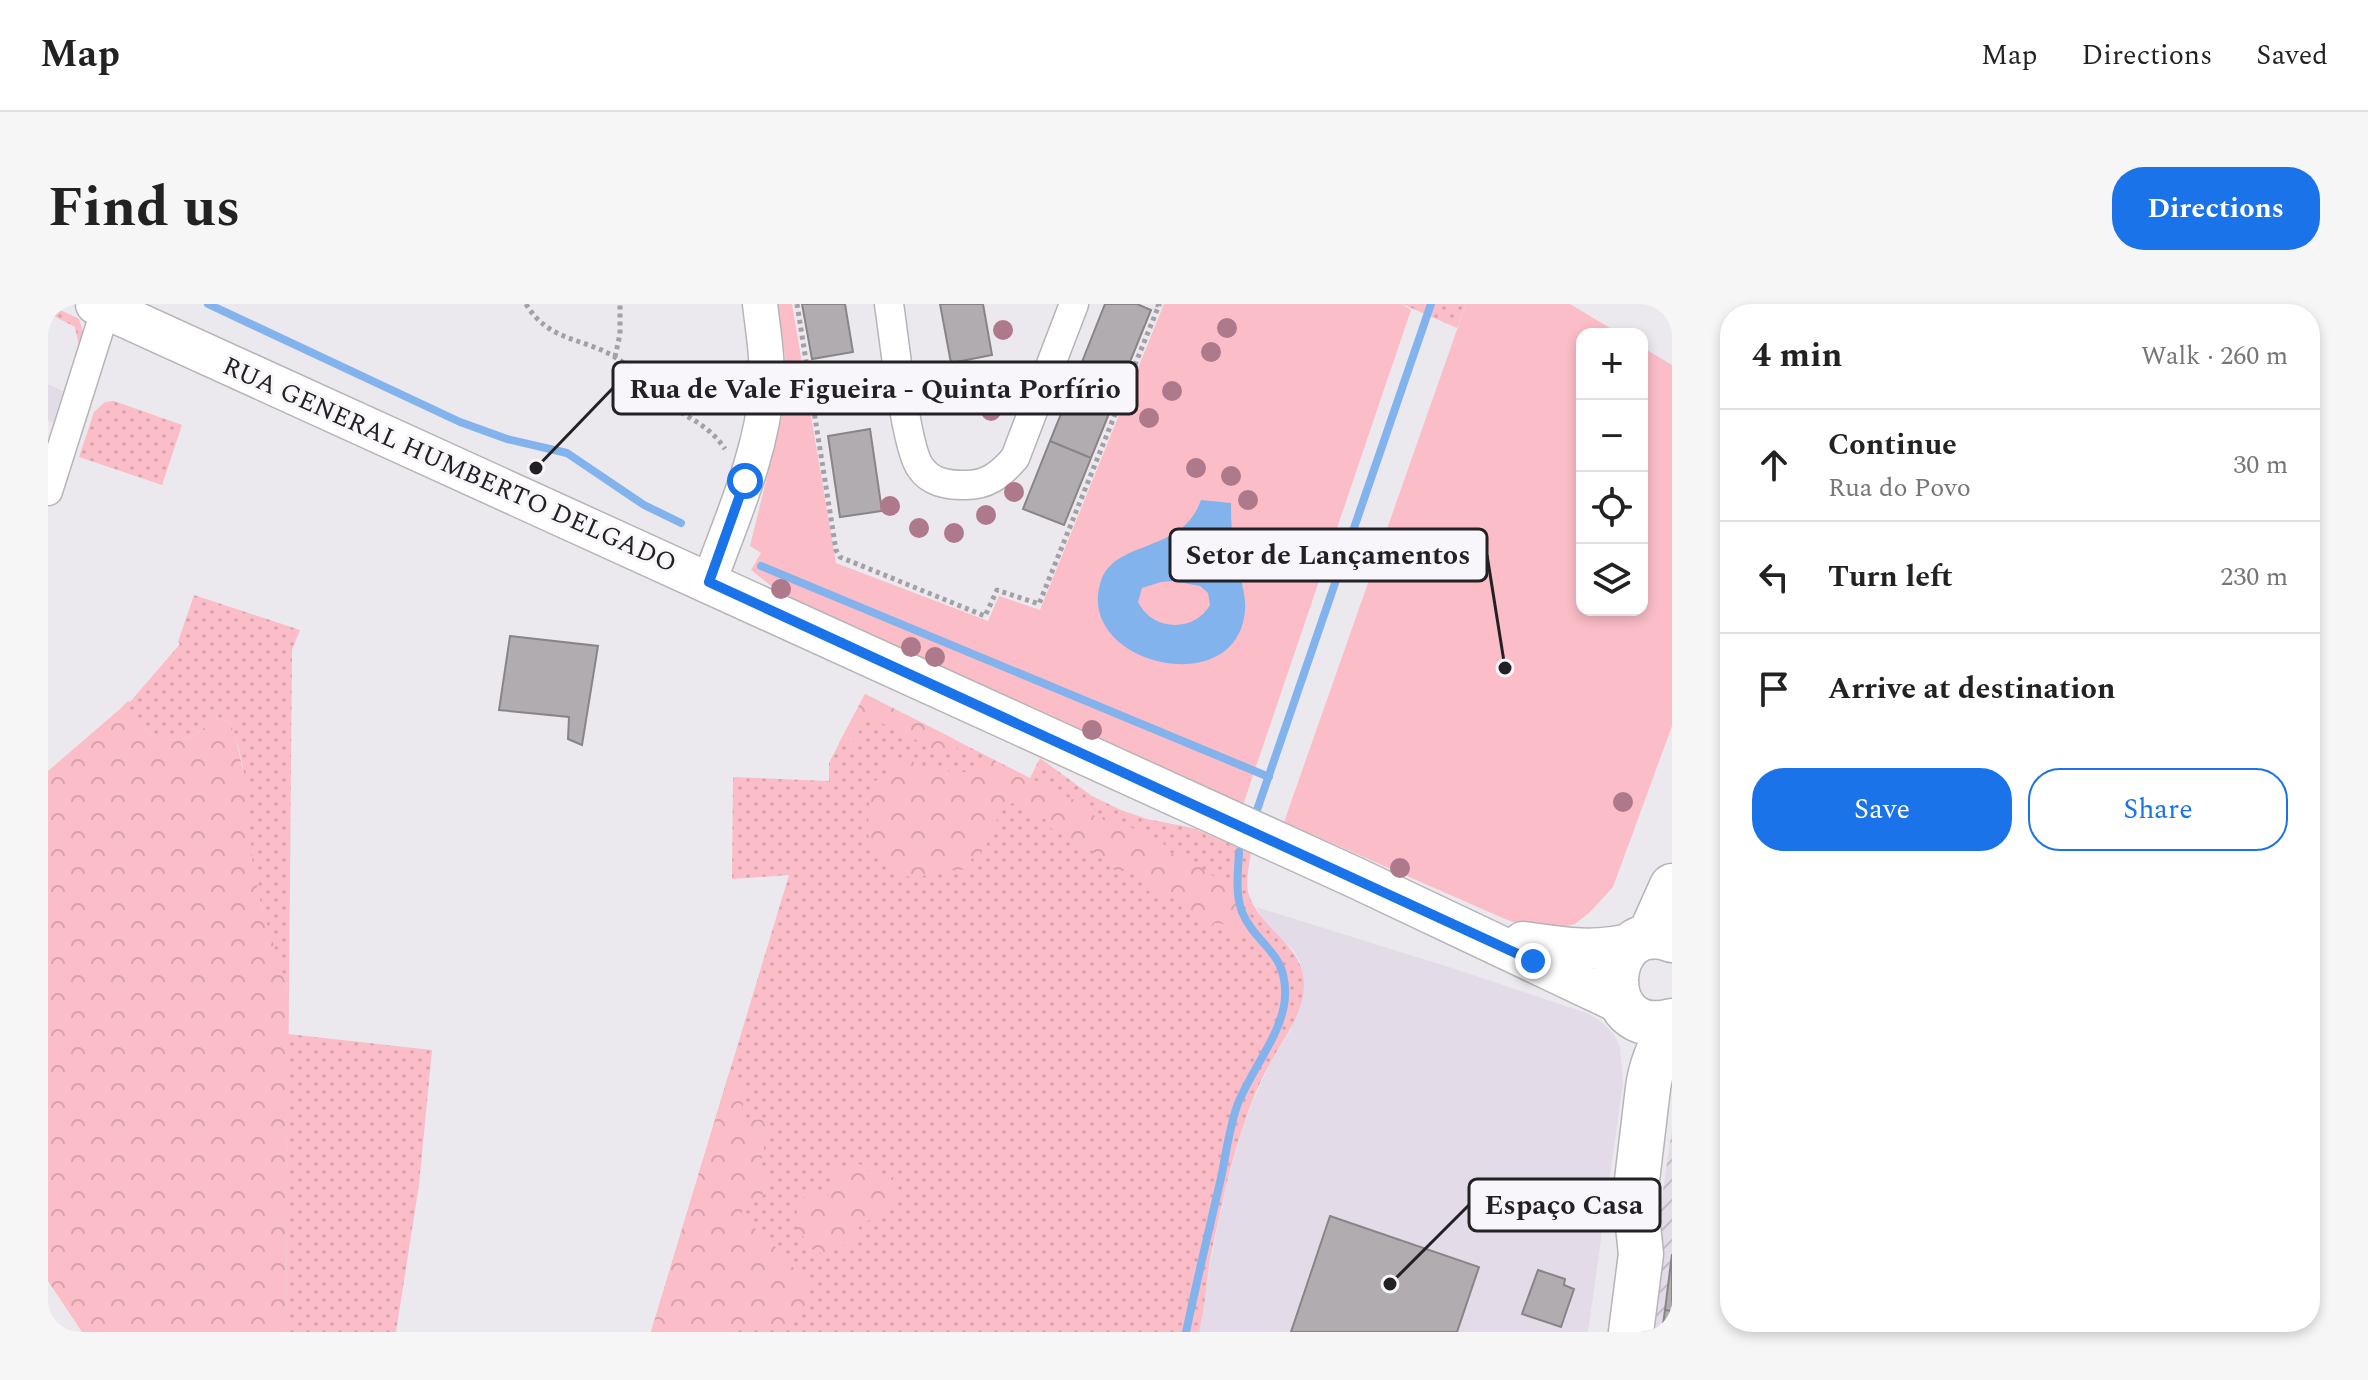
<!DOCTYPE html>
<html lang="en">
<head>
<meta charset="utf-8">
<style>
  body { margin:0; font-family:Spectral,serif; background:#f6f6f6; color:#222 }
  .controls { position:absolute; right:24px; top:24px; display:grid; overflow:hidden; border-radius:16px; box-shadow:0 4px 12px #0003 }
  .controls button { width:72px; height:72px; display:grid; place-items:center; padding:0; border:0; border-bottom:2px solid #e0e0e0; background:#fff; color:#222; font:40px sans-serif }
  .stop { position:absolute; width:24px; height:24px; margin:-18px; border:6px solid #1a73e8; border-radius:50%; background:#fff }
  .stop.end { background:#1a73e8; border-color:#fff; box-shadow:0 2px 8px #0008 }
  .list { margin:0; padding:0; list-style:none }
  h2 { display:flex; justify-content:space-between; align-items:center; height:104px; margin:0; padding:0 32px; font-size:34px }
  h2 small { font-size:26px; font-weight:400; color:#767676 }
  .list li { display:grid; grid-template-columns:52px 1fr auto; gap:24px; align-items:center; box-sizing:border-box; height:112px; padding:0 32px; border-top:2px solid #e0e0e0 }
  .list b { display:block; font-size:30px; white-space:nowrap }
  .list p { margin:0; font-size:26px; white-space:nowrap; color:#767676 }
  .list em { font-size:26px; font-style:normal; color:#767676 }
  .actions { display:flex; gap:16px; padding:24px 32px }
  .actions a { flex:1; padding:18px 0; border:2px solid #1a73e8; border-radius:32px; text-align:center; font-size:28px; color:#1a73e8 }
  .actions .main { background:#1a73e8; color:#fff }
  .icon { flex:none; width:44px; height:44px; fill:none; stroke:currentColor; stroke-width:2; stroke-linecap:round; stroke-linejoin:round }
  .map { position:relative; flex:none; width:1624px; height:1028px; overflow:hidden; border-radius:32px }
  header { display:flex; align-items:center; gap:48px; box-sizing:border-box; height:112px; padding:0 40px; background:#fff; border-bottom:2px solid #e0e0e0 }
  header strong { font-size:38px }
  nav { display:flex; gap:44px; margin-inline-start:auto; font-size:28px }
  .intro { display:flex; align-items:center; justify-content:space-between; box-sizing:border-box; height:192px; padding:0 48px }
  h1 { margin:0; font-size:56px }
  .button { padding:20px 36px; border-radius:32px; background:#1a73e8; color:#fff; font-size:28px; font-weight:700 }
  main { display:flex; gap:48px; padding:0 48px }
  aside { flex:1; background:#fff; border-radius:32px; box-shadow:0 4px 12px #0003 }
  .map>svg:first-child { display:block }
</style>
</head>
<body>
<header>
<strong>Map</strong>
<nav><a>Map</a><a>Directions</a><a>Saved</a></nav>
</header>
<div class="intro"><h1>Find us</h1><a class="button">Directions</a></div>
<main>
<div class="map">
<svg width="1624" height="1028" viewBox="0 0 1624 1028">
  <defs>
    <pattern id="industrial-furrows" width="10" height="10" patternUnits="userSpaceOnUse" patternTransform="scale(2)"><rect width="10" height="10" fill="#e3dce8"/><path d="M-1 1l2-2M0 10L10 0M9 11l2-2" fill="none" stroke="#c2bcc7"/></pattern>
    <pattern id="grass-dots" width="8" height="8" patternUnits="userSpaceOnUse" patternTransform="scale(2)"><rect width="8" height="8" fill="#fbbdc7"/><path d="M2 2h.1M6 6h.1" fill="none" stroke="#d7a2ab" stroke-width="1.8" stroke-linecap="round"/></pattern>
    <pattern id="forest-crowns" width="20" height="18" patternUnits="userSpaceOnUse" patternTransform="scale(2)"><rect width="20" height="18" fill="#fbbdc7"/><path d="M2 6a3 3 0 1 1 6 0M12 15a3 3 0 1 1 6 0" fill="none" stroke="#d7a2ab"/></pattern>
  </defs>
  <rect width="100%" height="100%" fill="#ebe9ee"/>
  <!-- built -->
  <path fill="#e3dce8" d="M0,80l15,7 -10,32 -5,-2z
    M1208,603l199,62 132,44 13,8 14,13 6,13 3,37 -35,248h-389l11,-68 14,-70 17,-61 11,-30 20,-44 18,-28 13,-36 1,-12 -4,-21 -7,-12 -29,-28z"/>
  <!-- industrial -->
  <path fill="url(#industrial-furrows)" d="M1624,825v203h-29l13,-94z"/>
  <!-- grass -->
  <path fill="url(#grass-dots)" d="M0,0l31,15 4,12 -4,15 -4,-19 -27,-14z
    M1354,0h64l-9,24z
    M66,97l68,24 -20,60 -83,-28 15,-45 11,-10z
    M146,291l106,35 -8,20 -3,344c-14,-43 -30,-86 -37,-132 -7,-46 -2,-96 -23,-140l-12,-4c-40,35 -63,24 -97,-9l8,-8 2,1 50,-58 -2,-2z
    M817,390l165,84 10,-20 52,38 29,14 26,9 46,9 58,25c-2,13 -6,29 -2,42 12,36 56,50 55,91 -1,27 -18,49 -31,72 -13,22 -23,47 -31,72 -14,42 -23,86 -32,130 -4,24 -5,48 -11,72h-548l138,-457 -57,4 1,-102 96,4v-18z
    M240,730l144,16 -13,135 -23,147h-110z"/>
  <!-- forest -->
  <path fill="url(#forest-crowns)" d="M817,390l89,45 4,7 -3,7c-23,7 -35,-14 -53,-21 -11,-5 -19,-7 -29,-15l-11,3c-3,12 -5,21 -16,26l-7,-3z
    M72,405c34,33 57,44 97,9l12,4 6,13 11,49 6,76 9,45 28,89 -3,338h-204l-34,-51v-510z
    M853,454l21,7 13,-1 21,11 17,-6 3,-6 5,-4h11l38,20 23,7 8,9 19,7c7,13 14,15 28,15l6,7 17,3 9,7 21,7 10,12 20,8 43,29 7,23 11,18 -2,5 -12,2c-8,-8 -11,-16 -24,-15l-4,5h-8l-7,-12 -14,-9 -5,-15 -12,3 -8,-5 -7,2 -6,-15 -16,-6h-11l-9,-6 -2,-7c-12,-5 -15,-13 -28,-9 -7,-4 -8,-8 -14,-13 -10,-9 -10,-2 -18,-17l-8,-3 -18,-15c-31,6 -21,48 -48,58l1,5 -7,6c-13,-2 -21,5 -34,2 -18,14 -51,-3 -59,-22 -5,-13 -4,-25 -3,-38 2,-16 -6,-28 16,-36l6,-14z
    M681,769c23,9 12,23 14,41l5,5 14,1 5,6c-1,11 -3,21 -5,32 -3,18 22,34 -17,44l-3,9 1,10 24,15 22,29 15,8c13,24 -2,43 -22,57l-28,-2 -17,-5 -1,9h-85z
    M812,860l17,13c10,-2 15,-2 22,5 -1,24 -23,33 -40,45l-1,11 -4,7 -16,1 -11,7h-8l-7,-4 -17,-25c2,-19 11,-42 33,-29l5,-4 -1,-17 4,-5z"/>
  <!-- park -->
  <path fill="#fbbdc7" d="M730,0h14l44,259 152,58 11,-25 41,14 124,-306h238l9,6 -168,495 -459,-209 -33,-26 10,-17 -11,-7 36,-147 2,-19z
    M1418,0h104l50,30h-38v276h60v-263l30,18v361l-59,161 -23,25 -15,12 -14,4 -38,-2 -18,-7 -221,-97z"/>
  <!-- water -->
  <path fill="#83b3ed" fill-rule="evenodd" d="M1153,196l30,3c0,21 1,41 6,61 4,18 11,35 7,54 -15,83 -170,44 -143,-37 15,-43 81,-26 100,-81zM1125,277l27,5 8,7 2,12c-16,28 -58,26 -72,-3l4,-14 19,-6z"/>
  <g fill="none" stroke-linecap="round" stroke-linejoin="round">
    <!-- stream -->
    <path stroke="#83b3ed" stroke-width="8" d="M160,0l252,118 47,17 60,14 77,52 37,18
      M713,262l508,211
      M1209,506l174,-506
      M1138,1028c11,-51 23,-103 35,-154 5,-24 8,-49 16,-72 13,-35 47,-74 48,-110 2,-45 -28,-49 -43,-84 -7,-19 -4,-40 -3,-60"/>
  </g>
  <!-- building -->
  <path fill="#b1acaf" stroke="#898487" stroke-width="2" d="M754,0h43l8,48 -41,7z
    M892,0h43l9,51 -41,8z
    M1057,0h32l14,6 -30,74 -41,-17z
    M1032,63l41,17 -30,74 -41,-17z
    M822,125l12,82 -42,6 -12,-81z
    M1002,137l41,17 -27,67 -41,-16z
    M462,332l88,10 -16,99 -14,-6 1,-22 -70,-7z
    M1282,912l149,51 -22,65h-166z
    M1624,950v57l-7,-1z
    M1490,966l27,9 -1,6 10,4 -13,38 -39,-13z
    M1617,1006l7,1v21h-10z"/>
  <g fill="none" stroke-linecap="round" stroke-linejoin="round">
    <!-- minor casing -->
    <g stroke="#b6b4b8" stroke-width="31">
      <path id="minor" d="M841,0c5,32 16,141 31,163 10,15 26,18 43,18 24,1 37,-10 52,-27l59,-154
        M0,187l58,-183"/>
    </g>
    <!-- tertiary casing -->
    <g stroke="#b6b4b8" stroke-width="37">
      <path id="tertiary" d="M661,278c23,-64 53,-129 58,-197 1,-27 -4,-55 -7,-81"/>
    </g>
    <!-- secondary casing -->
    <g stroke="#b6b4b8" stroke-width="43">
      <path id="secondary" d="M48,0l1258,573 266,126
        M1475,638c41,6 71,11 111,1"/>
    </g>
    <!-- primary casing -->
    <g stroke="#b6b4b8" stroke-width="47">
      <path id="primary" d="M1601,633l23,-51
        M1624,636c-70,-27 -79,102 0,81
        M1583,1028l10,-78 -6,-57 13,-109c3,-23 11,-42 24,-62"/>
    </g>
    <!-- path -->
    <path stroke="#a3a1a5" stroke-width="5" stroke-dasharray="4 4" stroke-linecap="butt" d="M478,0c23,38 56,33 89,53 19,12 35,32 52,46 23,17 41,21 58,46
      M749,0l39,246 4,7 145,59 12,-26 42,14 120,-299 -4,-1
      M567,53l5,-23v-30"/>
    <!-- minor -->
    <use href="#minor" stroke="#fff" stroke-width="28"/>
    <!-- tertiary -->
    <use href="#tertiary" stroke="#fff" stroke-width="34"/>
    <!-- secondary -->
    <use href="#secondary" stroke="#fff" stroke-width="40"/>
    <!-- primary -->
    <use href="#primary" stroke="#fff" stroke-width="44"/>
  </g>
  <!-- trees -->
  <g fill="#ae798a">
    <circle cx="1179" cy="24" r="10"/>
    <circle cx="955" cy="26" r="10"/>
    <circle cx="1163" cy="48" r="10"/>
    <circle cx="1124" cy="87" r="10"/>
    <circle cx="943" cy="107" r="10"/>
    <circle cx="1101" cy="114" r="10"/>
    <circle cx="1148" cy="164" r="10"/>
    <circle cx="1183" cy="172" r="10"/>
    <circle cx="966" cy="188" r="10"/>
    <circle cx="1200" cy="196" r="10"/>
    <circle cx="842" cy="202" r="10"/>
    <circle cx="938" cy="211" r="10"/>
    <circle cx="871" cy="224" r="10"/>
    <circle cx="906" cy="229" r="10"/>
    <circle cx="733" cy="285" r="10"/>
    <circle cx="863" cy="343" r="10"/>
    <circle cx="887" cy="353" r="10"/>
    <circle cx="1044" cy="426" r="10"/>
    <circle cx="1575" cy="498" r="10"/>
    <circle cx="1352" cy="564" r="10"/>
  </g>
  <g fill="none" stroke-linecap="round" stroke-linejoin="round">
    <!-- route -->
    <path stroke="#1a73e8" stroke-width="10" d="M697,177l-36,101 824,379"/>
  </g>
  <g text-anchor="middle" stroke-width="6" stroke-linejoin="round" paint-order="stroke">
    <!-- street labels -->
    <g font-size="26" fill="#222123" stroke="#f9f6fb">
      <text transform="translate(402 160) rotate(24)" y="9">RUA GENERAL HUMBERTO DELGADO</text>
    </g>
  </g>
  <!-- callouts -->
  <path fill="none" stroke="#222123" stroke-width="3" d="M488 164L565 84M1457 364L1439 251M1342 980L1421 901"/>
  <g fill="#222123" stroke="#f9f6fb" stroke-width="3">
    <circle cx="488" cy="164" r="8"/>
    <circle cx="1457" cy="364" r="8"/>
    <circle cx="1342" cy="980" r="8"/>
  </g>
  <g fill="#f9f6fb" stroke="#222123" stroke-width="3">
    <rect x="565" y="58" width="524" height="52" rx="8"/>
    <rect x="1122" y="225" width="317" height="52" rx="8"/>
    <rect x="1421" y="875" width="191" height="52" rx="8"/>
  </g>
  <g font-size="28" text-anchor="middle" font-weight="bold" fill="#222123">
    <text x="827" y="94">Rua de Vale Figueira - Quinta Porfírio</text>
    <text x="1280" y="260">Setor de Lançamentos</text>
    <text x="1516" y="910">Espaço Casa</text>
  </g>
</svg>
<div class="controls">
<button>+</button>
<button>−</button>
<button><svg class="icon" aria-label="locate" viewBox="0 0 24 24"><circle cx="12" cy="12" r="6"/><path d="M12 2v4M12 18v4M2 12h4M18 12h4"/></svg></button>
<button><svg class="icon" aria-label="layers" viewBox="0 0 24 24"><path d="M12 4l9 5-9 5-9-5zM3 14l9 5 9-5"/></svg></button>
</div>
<div class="stop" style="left:697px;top:177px"></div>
<div class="stop end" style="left:1485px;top:657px"></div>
</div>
<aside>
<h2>4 min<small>Walk · 260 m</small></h2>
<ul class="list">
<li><svg class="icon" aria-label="ahead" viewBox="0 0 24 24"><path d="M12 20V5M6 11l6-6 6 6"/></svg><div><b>Continue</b><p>Rua do Povo</p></div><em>30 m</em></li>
<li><svg class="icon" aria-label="left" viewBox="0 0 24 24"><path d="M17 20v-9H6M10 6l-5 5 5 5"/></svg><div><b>Turn left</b></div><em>230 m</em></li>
<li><svg class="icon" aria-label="arrive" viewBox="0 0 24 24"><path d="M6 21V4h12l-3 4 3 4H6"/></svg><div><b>Arrive at destination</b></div></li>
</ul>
<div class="actions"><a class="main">Save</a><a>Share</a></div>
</aside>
</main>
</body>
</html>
